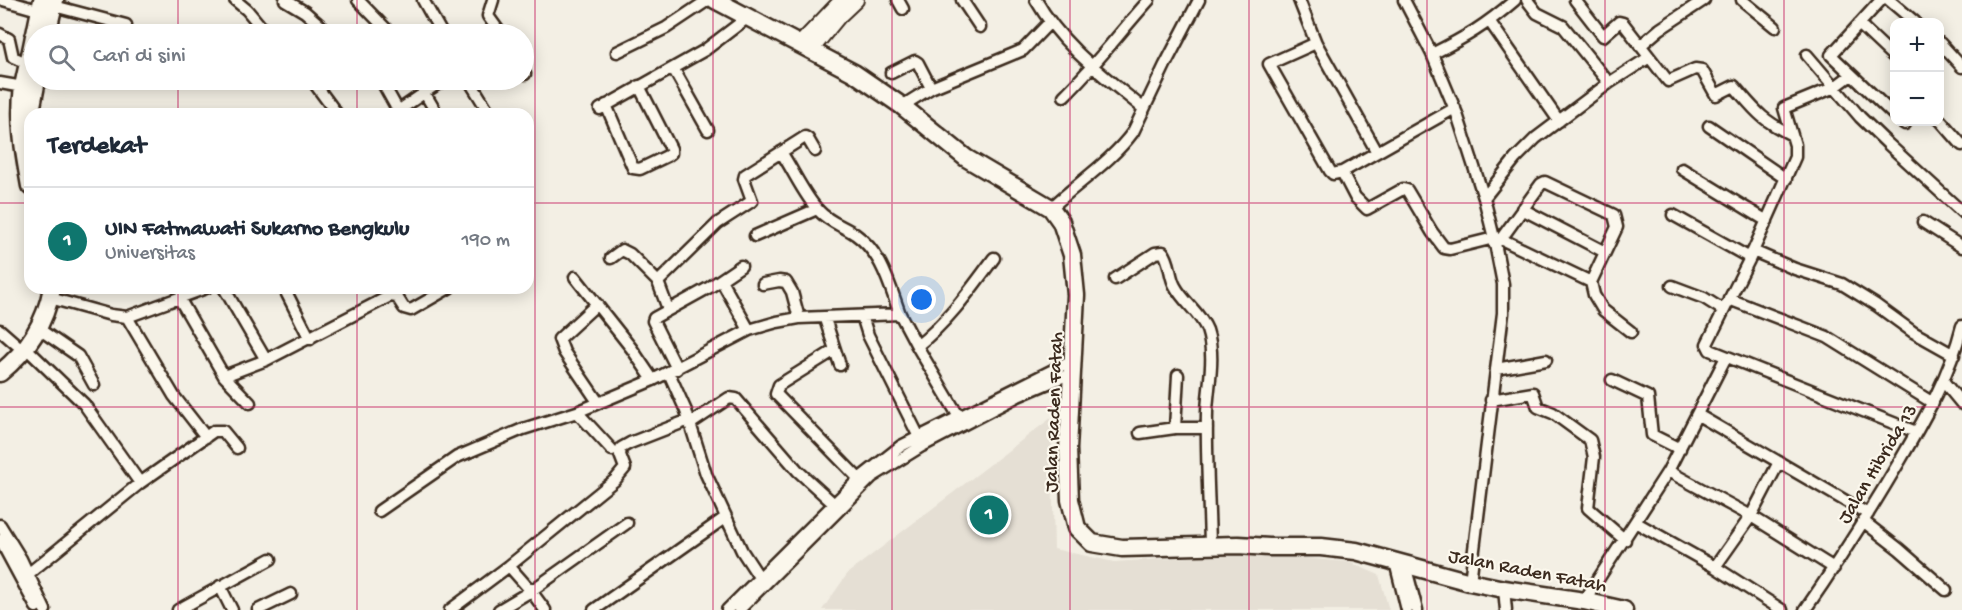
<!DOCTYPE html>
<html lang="id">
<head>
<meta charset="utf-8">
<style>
  body { margin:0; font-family:"Gochi Hand",sans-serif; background:#f6f6f7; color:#1f2937 }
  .controls { position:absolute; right:18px; top:18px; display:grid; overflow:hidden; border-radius:12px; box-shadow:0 3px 15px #0003 }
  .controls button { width:54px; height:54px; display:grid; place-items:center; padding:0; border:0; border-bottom:2px solid #e0e1e3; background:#fff; color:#1f2937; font:30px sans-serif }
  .you { position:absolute; left:922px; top:300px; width:21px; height:21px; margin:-15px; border:4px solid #fff; border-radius:50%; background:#1a73e8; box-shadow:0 0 0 9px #1a73e833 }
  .badge { display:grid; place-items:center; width:39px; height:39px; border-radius:50%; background:#0f766e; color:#fff; font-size:20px; font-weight:700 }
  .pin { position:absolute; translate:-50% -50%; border:3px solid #fff; box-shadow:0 2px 6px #0006 }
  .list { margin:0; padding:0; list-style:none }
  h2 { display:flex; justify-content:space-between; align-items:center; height:78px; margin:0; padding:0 24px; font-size:26px }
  h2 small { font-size:20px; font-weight:400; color:#747a83 }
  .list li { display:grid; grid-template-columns:39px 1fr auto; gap:18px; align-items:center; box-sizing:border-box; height:108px; padding:0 24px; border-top:2px solid #e0e1e3 }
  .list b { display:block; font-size:22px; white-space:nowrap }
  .list p { margin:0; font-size:20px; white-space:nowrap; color:#747a83 }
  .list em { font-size:20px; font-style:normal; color:#747a83 }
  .icon { flex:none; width:33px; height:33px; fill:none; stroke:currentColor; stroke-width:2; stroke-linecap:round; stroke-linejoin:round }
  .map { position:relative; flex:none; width:1962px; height:610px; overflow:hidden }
  .search { position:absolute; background:#fff; box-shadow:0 3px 15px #0003; left:24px; top:24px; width:510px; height:66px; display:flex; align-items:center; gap:15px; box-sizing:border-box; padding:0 21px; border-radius:33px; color:#747a83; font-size:22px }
  .panel { position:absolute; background:#fff; box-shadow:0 3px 15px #0003; left:24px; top:108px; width:510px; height:186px; border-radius:18px }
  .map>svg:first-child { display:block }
</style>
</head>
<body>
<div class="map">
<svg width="1962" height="610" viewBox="0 0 1962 610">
  <rect width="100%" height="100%" fill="#f3efe4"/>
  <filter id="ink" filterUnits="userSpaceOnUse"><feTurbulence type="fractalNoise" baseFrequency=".0167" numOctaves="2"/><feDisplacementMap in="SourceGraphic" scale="12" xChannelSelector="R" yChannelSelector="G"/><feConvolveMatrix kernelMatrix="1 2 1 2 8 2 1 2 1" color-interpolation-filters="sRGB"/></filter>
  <g filter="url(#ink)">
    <!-- built -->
    <path fill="#e5dfd4" d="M1051,418l3,131 60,13 135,-9 100,9 30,13 10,35h-567l26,-37z"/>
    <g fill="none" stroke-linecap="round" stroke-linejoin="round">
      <!-- minor casing -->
      <g stroke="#3b2a1e" stroke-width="15">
        <path id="minor" d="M3,0l42,12
          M235,0l12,10 20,24
          M285,0l20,12 25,22
          M358,0l33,34
          M423,0l19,34
          M493,0l-5,16 13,18
          M898,0l5,9
          M962,0l18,27
          M1036,0c26,46 68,76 108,109
          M1299,0l17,43 61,109
          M1404,0l28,54 25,60 27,84 10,40 9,46v29l-33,269
          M1527,0l10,13 26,13 46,57
          M1575,0l28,36 16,-14 4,1 45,58 27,-12 7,1 14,25 18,-9c21,24 27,34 58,49
          M1742,0l33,27
          M1881,0l-50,55 63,60
          M1889,0l26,22
          M54,6l72,19
          M1490,22l69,99
          M1859,24l35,33
          M0,34l9,5 4,18 16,7
          M1316,43l-47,21 61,107 3,3 9,-2 113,-64
          M1940,43l22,24
          M1640,46l20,-17 44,-29
          M617,52l49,-24 42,-28
          M1432,54c34,-17 53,-28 83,-54
          M1807,55l53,62 28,27 74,68
          M673,68l35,62
          M524,72l1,2
          M891,73l24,-12 3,2 13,25
          M312,80l25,34
          M381,80l19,34
          M417,80l20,34
          M469,80l21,34
          M0,83l23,4
          M1064,96c31,-30 56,-64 85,-96
          M606,105l27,63 7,1 27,-13 4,-3v-4l-32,-63
          M902,106l29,-18 92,-38 26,-27
          M600,109l105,-59 42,-32
          M398,111l45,-31
          M1940,120l22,25
          M1902,122l3,2
          M1709,126l77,53
          M781,152c12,18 24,45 38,59 10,11 24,15 36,23 27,19 34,50 45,80
          M1682,169l85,52
          M1342,172l13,25 12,12 36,-20 4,1 25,42 12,16 6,1 44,-11
          M1484,198l31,-39 21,-21 73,-55 39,-25
          M1051,208c26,-25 60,-46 82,-76l32,-67 34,-65
          M1522,209l83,43
          M1673,215l77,43 45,-101v-12l-11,-37 51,-21 16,-12
          M1923,222l39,25
          M755,236l62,-27
          M1501,239l90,43
          M1494,243l7,-4 40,-55 4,-2 69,33 3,12 -26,55 3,13 9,15 28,22
          M1753,251l42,18 47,15 34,21 37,27 41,23
          M611,258l11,-8 8,4 28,28 10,27
          M1750,258l-43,86 3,6 206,82
          M575,277l57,72 21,31
          M1115,279l40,-26 8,-1c8,10 6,24 12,34 9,17 25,26 32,44 9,27 1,55 0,82 -1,44 2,89 3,133
          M721,280l28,50
          M658,282l60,-59 34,-22 -8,-22 1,-4 60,-38 3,2 7,12
          M763,284l16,-3 7,1 6,10 7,26
          M1672,286l32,12 19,12
          M224,288l42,72 124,-64 7,1 7,11 7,2 38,-22
          M284,288l26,51
          M50,298l61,17 16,2 79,-29
          M179,298l45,78 26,27
          M1729,299l98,38 106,66
          M597,304l-38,35 5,13 34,50
          M862,316l6,19 51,102
          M127,317l47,79 32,41
          M825,319l15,46
          M39,329l39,27 16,29
          M0,330l16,14
          M26,348l58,56 56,79
          M835,350l-56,35 -3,9 83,85
          M677,369l-24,-48 1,-3 56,-31 31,-21
          M1496,369l50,-9
          M669,373l17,38 20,63 36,77 17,26
          M1178,375l-3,53h32
          M224,376l42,-16
          M1612,380l36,17 4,38 28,14
          M1943,381l19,23
          M1491,400l42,-7 5,14 15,6 37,27 4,17 -6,51 37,32
          M577,412l35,38
          M1698,415l170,99
          M959,417l-42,-71c31,-24 54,-57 77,-88
          M690,424l39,-26 7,1 62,72 36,33
          M1140,433l35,-5
          M1668,471l83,45 28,-54
          M379,511l78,-54 66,-28 54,-17 76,-32 96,-50 28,-8 22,-4 101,-4 17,32
          M1863,521l36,28 47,41
          M1635,522l80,45 67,43
          M0,525l21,34 24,51
          M0,540l36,67
          M1395,562l12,48
          M1405,565l12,45
          M509,566l22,25 14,19
          M1715,567l36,-51 83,52
          M28,574l112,-91 74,-52h9l14,17
          M220,586l12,24
          M1504,589l2,21
          M1584,601l84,-130 58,-114
          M178,610l93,-51
          M258,610l33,-16
          M450,610l59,-44 106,-86 10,-12 -5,-13 1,-7 9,-5 59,-23
          M499,610l32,-19 96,-68
          M594,610l132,-93
          M727,610l132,-131 42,-33 172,-86
          M739,610l133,-133 50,-31 96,-50 54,-23
          M1805,610c34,-49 66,-100 96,-151 25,-43 49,-85 61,-133"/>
      </g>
      <!-- major casing -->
      <g stroke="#3b2a1e" stroke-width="18">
        <path id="major" d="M800,44l42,-44
          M811,50l27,-33 18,-17"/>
      </g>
      <!-- highway casing -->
      <g stroke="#3b2a1e" stroke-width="21">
        <path id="highway" d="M715,0l139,73 48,33 64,52 85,50 10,14 11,33 4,40 -8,154 2,51 7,28 15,15 30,5 116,-3 31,2h52l35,4 114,31 34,7 80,12 40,9
          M35,34l7,-34
          M47,34l8,-34
          M31,111l6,-31
          M30,186c-6,-33 -12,-66 -7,-99 3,-17 8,-34 11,-51
          M0,373c28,-23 45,-49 52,-85"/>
      </g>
      <!-- minor -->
      <use href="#minor" stroke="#fbf7ec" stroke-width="10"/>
      <!-- major -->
      <use href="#major" stroke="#fbf7ec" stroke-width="14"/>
      <!-- highway -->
      <use href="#highway" stroke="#fbf7ec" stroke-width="16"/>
    </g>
  </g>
  <!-- grid -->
  <path fill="none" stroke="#c2185b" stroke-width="1.5" stroke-opacity="0.55" d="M178,0v34M357,0v34M535,0v610M713,0v610M892,0v610M1070,0v610M1249,0v610M1427,0v610M1605,0v610M1784,0v610M178,80v34M357,80v34M0,203h30M528,203h1434M178,288v322M357,288v322M0,407h1962"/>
  <g text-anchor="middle" stroke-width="4.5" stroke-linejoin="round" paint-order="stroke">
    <!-- street labels -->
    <g font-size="20" fill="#3b2a1e" stroke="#fbf7ec">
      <text transform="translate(1052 412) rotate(-88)" y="7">Jalan Raden Fatah</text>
      <text transform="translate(1876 463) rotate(-59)" y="7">Jalan Hibrida 13</text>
      <text transform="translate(1528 569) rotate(11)" y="7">Jalan Raden Fatah</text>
    </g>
  </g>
</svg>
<div class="controls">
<button>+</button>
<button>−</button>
</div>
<div class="you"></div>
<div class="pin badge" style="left:989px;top:515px">1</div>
<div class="search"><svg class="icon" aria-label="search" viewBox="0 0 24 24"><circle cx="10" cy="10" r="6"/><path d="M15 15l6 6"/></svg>Cari di sini</div>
<section class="panel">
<h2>Terdekat<small></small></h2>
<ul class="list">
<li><span class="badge">1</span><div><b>UIN Fatmawati Sukarno Bengkulu</b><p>Universitas</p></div><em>190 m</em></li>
</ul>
</section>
</div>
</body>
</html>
